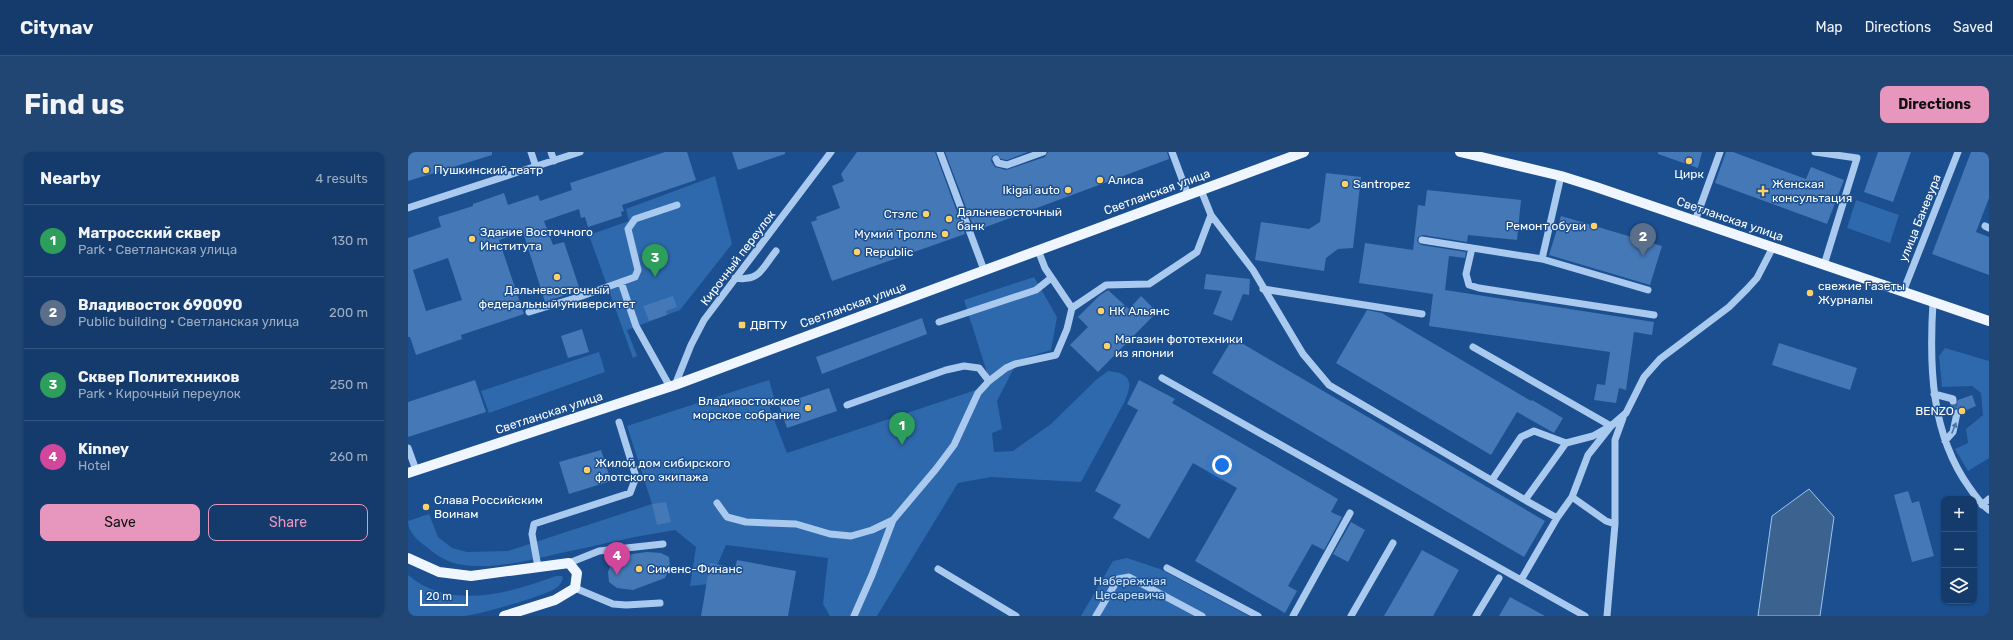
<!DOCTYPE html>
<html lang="en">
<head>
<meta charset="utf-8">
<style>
  body { margin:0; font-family:Rubik,sans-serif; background:#214673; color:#f1f3f6 }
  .controls { position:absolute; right:12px; bottom:12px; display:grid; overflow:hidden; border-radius:8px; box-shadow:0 1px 3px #0004 }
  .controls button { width:36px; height:36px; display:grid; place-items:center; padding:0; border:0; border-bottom:1px solid #33557e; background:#143b6b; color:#f1f3f6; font:20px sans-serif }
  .scale { position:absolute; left:12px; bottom:10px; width:48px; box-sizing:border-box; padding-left:4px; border:2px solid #fff; border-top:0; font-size:11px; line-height:14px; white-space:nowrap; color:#fff; -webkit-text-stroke:3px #1b4f8f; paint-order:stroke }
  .you { position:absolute; left:814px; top:313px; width:14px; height:14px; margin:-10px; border:3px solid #fff; border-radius:50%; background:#1a73e8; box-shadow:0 0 0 6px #1a73e833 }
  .badge { display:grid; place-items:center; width:26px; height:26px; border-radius:50%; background:#e797bd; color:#fff; font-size:13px; font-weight:700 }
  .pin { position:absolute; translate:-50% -33px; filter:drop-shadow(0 1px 2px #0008) }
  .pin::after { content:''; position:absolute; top:21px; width:14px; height:12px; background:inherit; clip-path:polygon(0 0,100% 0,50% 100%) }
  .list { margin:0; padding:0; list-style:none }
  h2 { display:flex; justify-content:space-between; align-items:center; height:52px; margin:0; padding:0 16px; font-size:17px }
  h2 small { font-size:13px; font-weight:400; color:#9dadc1 }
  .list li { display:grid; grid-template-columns:26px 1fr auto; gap:12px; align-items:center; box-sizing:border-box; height:72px; padding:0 16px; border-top:1px solid #33557e }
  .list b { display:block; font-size:15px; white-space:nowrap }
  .list p { margin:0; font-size:13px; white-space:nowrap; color:#9dadc1 }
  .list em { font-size:13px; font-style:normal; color:#9dadc1 }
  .actions { display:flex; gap:8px; padding:12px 16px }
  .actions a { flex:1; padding:9px 0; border:1px solid #e797bd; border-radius:8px; text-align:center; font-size:14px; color:#e797bd }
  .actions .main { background:#e797bd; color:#111 }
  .icon { flex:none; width:22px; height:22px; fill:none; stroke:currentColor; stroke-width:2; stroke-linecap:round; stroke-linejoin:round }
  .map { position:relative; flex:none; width:1581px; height:464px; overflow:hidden; border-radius:8px }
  header { display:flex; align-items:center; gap:24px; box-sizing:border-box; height:56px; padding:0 20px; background:#143b6b; border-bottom:1px solid #33557e }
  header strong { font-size:19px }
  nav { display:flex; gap:22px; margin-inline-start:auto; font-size:14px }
  .intro { display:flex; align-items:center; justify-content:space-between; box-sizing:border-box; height:96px; padding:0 24px }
  h1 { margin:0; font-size:28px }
  .button { padding:10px 18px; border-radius:8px; background:#e797bd; color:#111; font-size:14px; font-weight:700 }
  main { display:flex; gap:24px; padding:0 24px }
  aside { flex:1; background:#143b6b; border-radius:8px; box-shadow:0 1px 3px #0004 }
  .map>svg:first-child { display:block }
</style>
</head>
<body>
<header>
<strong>Citynav</strong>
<nav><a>Map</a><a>Directions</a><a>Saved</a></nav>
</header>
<div class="intro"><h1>Find us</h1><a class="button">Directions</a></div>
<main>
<aside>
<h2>Nearby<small>4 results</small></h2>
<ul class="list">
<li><span class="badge" style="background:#2e9e5b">1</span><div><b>Матросский сквер</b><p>Park · Светланская улица</p></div><em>130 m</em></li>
<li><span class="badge" style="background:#5c6f8a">2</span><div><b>Владивосток 690090</b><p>Public building · Светланская улица</p></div><em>200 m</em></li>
<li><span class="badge" style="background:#2e9e5b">3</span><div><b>Сквер Политехников</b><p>Park · Кирочный переулок</p></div><em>250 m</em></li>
<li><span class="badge" style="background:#d1479c">4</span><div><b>Kinney</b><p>Hotel</p></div><em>260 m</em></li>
</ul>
<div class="actions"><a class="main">Save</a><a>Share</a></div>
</aside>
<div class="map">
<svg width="1581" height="464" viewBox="0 0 1581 464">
  <rect width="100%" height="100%" fill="#1b4f8f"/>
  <!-- green -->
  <path fill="#2e69ad" d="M307,24l17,68 -52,66 -53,20 10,26 -4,2 -44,-123 40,-14 -3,-12z
    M1448,48l43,15 -9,28 -43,-15z
    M626,125l23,40 -6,33 -33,10 -21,41 5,28 -10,4 2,19 19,-1 38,-27 45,-44 12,-9c24,2 25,12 16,32l-43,79 -90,-5 -33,6 -81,133h-47l-7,-12 5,-46 -102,-13 -17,39 -19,2 6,-39 -21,-17c-39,6 -76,15 -114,23 -32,7 -69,18 -103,11 -14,-3 -23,-10 -34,-19 -8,-6 -16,-14 -16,-24l21,-7 9,23 14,11 15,4 41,-1 144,-47 -25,-78 142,-46 5,17 -4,12 17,44 204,-68 -27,-85z
    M1537,196l44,13v97l-21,13 -13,-22 13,-6 -2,-14 17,-14 -2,-22 -9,-7 -30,1 -3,-31z
    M191,200l6,20 -116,41 -8,-22z
    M719,406l33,11 89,47h-168l32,-55z
    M0,423c42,36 102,18 148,1h6l1,2c-1,4 -3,7 -7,10 -11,8 -78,27 -93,28 -18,0 -37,0 -55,0z"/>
  <!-- water -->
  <path fill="#3c6290" stroke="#9cc4f0" d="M1401,337l25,28 -14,99h-62l14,-100z"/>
  <!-- building -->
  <path fill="#4478b7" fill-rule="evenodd" d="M0,0h84v3l-84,26z
    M257,0h22l9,28 -74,25 2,6 -3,1 1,4 -34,11 -3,-10 -4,1 -2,-9 -35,12 9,24 11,-3 16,48 -35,12 -22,-70 -24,8 25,74 -63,21 1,4 -46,16 -6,-18h-2v-99l33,-11 -3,-10 35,-11v-2l31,-11 4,12 30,-10 2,6 32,-11 -2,-7zM40,106l14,42 -36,11 -13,-41z
    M324,0h53v2l-47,16z
    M449,0h78l30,82 -133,47 -21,-59 6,-2 -1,-3 24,-9 -8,-22 12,-5 -3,-7z
    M537,0h83l-21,8 -6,-1 -4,-5 -5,2 -1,5 4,6 11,3 39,-13 3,-5h119l2,7 -194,72z
    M1250,0h44l-4,16 -40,-14z
    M1318,0h7l73,27 5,-12 33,13 -17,44 -112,-41z
    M1470,0h33l-18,50 -29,-10z
    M1563,0h18v46l-13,34 13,5v38l-57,-21z
    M918,21l35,4 -8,71 -15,1 -12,9 -2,13 -69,-11 6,-38 48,7 11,-7z
    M1019,38l94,10 -4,40 -49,-5 -1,7 -44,-7 -5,2 -1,4 4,4 45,7 -1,6 -16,-2 -4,34 209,32 -2,13 -18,-3 -8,58 -7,-2 -3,15 -22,-3 3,-16 8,1 5,-33 -181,-26 4,-32 -74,-11 6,-40 48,7 5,-45 7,1z
    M1153,64l101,30 -12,39 -101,-30z
    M798,122l44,5 -1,16 -6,-1 -11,27 -19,-7 9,-23 -18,-2z
    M700,138l21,19 12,-13 16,16 -59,60 -28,-27 18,-18 -10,-10 21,-21z
    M265,144l4,11 -11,4 1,4 -18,6 -6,-15z
    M959,158l15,3 149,88 1,-1 31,18 -9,15 -37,-21 -26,43 -155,-92z
    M514,166l5,16 -105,40 -6,-17z
    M174,177l7,23 -21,6 -7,-22z
    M825,186l312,183 -21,36 -312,-184z
    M1371,191l78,25 -7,22 -78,-25z
    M67,228l11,32 -78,25v-35z
    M731,228l36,19 -3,4 166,96 -7,13 11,5 -18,33 -12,-6 -24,42 9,5 -12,22 -90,-52 42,-73 -44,-25 -44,76 -36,-21 8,-13 -26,-14 43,-81 -11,-6z
    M421,236l8,23 -50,17 -8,-23z
    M1564,243l4,11 -14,6 -6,-4 -4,3 -2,-6h5l3,-5z
    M193,298l10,31 -42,13 -10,-32z
    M1500,339l4,12 7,-2 15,55 -22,6 -18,-67z
    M258,350l5,20 -14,3 -5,-21z
    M943,370l14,8 -17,32 -15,-8z
    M1014,398l37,20 -26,46h-49z
    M239,400l14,1 8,4 1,10 -5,11 -32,12 -16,-2 -8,-6 -1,-10 3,-7 9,-6 12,-5z
    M329,408l59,11 -8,45h-87l9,-53 25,5z
    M1102,445l35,19h-46z"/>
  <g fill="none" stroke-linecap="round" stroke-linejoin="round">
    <!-- minor-tunnel -->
    <path stroke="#3d69a0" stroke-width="7" stroke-dasharray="7 3.5" stroke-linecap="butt" d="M1545,249l4,12"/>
    <!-- minor -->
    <path stroke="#a9c9ee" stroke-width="7" d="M123,0l5,15
      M143,0l3,9
      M532,0l44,118
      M764,0l16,43
      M1407,0l42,6 -33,107
      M588,7l2,4 9,2 36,-13
      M793,38l10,25 42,55 50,84 26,31 196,115 41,-57 27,-7 14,-8
      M0,56l172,-56
      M1287,69l25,-69
      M1577,74l4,2
      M1014,88l120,19 19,-83
      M1064,96l-6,26 3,11 10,3 175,27
      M630,98l7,18 27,40 34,-23 43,-1 48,-32 14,-37
      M1134,107l106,31
      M327,126c25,4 27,-10 41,-27
      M213,130l14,-5 3,-7 -10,-41 7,-10 42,-14
      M855,137l159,25
      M1495,140l55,-140
      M1525,150c-4,64 -2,132 36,185 6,9 12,17 20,23
      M121,160l53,-16 39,-14 15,44 34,61
      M531,170l97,-32 15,-12
      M1065,195l138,79
      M754,226l359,202 36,-62 15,-21 16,-42 23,-29 15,-13 18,-36 16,-18 69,-52 18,-18 10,-11 16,-31
      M267,233l16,-40 13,-25 127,-168
      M1526,242l19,5v2
      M439,253l99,-35 18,-4 15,2 10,13
      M1537,289l8,-9 4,-19
      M0,296l8,22
      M1084,328l29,-43 13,-6 32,12
      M1164,345l34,24 9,3 -8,92
      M1117,348l32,18
      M309,351l10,14 19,5 50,2 34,10 21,2 21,-6 21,-10
      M1574,353l7,-6
      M1207,372v-84l8,-22
      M161,411l30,-12 64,-7
      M130,415l-6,-33 2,-10 96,-31 6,-16 -17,-55
      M759,416l91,48
      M530,417l78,47
      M1113,428l64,36
      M167,436l38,16 13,1 34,-2
      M446,464l18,-41 21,-55 43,-51 18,-24 24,-52 11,-12 17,-13 9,-4 41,-9 11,-26 5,-21
      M688,464l22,-37 11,-2 73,39
      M885,464l57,-103
      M943,464l42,-73
      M1068,464l23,-38"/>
    <!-- major -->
    <path stroke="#f0f6ff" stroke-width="10" d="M1052,0l101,24 35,11 393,134
      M0,321l267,-88 629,-233
      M0,406l31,14 32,4 98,-13 8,10 -2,15 -20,12 -51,16"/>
  </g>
  <!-- one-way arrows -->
  <defs><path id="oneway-solid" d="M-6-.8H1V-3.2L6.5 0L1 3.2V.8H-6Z"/></defs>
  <use fill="#4674ac" href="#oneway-solid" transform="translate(1546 276) rotate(-68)"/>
  <!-- markers -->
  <g fill="#ffd166" stroke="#1b4f8f" stroke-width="1.5">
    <circle cx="1281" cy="9" r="4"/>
    <circle cx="18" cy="18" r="4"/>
    <circle cx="692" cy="28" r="4"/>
    <circle cx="937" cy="32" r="4"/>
    <circle cx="660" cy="38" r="4"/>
    <path d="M1353 33h4v4h4v4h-4v4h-4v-4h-4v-4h4z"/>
    <circle cx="518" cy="62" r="4"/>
    <circle cx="541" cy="67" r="4"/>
    <circle cx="1186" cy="74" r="4"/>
    <circle cx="537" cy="82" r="4"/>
    <circle cx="64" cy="87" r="4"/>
    <circle cx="449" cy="100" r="4"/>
    <circle cx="149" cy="125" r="4"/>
    <circle cx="1402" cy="141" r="4"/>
    <circle cx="693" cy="159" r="4"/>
    <rect x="330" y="169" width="8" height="8" rx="2"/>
    <circle cx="699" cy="194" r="4"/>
    <circle cx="400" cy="256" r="4"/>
    <circle cx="1554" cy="259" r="4"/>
    <circle cx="179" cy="318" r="4"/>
    <circle cx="18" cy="355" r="4"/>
    <circle cx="231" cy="417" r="4"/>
  </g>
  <g text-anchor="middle" stroke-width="3" stroke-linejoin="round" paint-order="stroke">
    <!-- poi labels -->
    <g font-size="12" fill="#fff" stroke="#1b4f8f" text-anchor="start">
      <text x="26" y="22">Пушкинский театр</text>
      <text x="1281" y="26" text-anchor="middle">Цирк</text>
      <text x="700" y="32">Алиса</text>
      <text x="945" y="36">Santropez</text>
      <text x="1364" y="36">Женская<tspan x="1364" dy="14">консультация</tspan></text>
      <text x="652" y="42" text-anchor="end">Ikigai auto</text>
      <text x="549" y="64">Дальневосточный<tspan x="549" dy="14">банк</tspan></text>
      <text x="510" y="66" text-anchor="end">Стэлс</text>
      <text x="1178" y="78" text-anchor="end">Ремонт обуви</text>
      <text x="72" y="84">Здание Восточного<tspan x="72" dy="14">Института</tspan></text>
      <text x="529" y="86" text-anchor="end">Мумий Тролль</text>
      <text x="457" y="104">Republic</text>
      <text x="1410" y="138">свежие Газеты<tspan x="1410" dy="14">Журналы</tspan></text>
      <text x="149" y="142" text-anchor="middle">Дальневосточный<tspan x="149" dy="14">федеральный университет</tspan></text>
      <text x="701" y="163">НК Альянс</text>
      <text x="342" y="177">ДВГТУ</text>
      <text x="707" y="191">Магазин фототехники<tspan x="707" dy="14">из японии</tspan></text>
      <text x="392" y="253" text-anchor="end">Владивостокское<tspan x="392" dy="14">морское собрание</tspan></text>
      <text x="1546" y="263" text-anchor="end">BENZO</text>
      <text x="187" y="315">Жилой дом сибирского<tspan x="187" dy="14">флотского экипажа</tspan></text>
      <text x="26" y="352">Слава Российским<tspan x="26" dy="14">Воинам</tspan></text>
      <text x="239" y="421">Сименс-Финанс</text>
    </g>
    <!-- street labels -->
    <g font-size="12" fill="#fff" stroke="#1b4f8f">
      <text transform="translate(749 40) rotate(-20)" y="4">Светланская улица</text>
      <text transform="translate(1512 66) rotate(-68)" y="4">улица Баневура</text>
      <text transform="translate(1322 67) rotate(19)" y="4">Светланская улица</text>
      <text transform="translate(330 106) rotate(-53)" y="4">Кирочный переулок</text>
      <text transform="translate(445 153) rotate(-20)" y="4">Светланская улица</text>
      <text transform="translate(141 261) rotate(-18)" y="4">Светланская улица</text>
    </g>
    <!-- park labels -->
    <g font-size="12" fill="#cfe3fa" stroke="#1b4f8f">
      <text x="722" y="433">Набережная<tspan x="722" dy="14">Цесаревича</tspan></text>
    </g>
  </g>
</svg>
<div class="controls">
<button>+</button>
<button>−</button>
<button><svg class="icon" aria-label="layers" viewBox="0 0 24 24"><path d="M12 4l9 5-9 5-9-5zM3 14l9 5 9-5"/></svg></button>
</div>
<div class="scale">20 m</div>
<div class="you"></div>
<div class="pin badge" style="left:494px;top:293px;background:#2e9e5b">1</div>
<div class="pin badge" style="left:1235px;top:104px;background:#5c6f8a">2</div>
<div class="pin badge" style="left:247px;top:125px;background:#2e9e5b">3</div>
<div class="pin badge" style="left:209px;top:423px;background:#d1479c">4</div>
</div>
</main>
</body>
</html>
